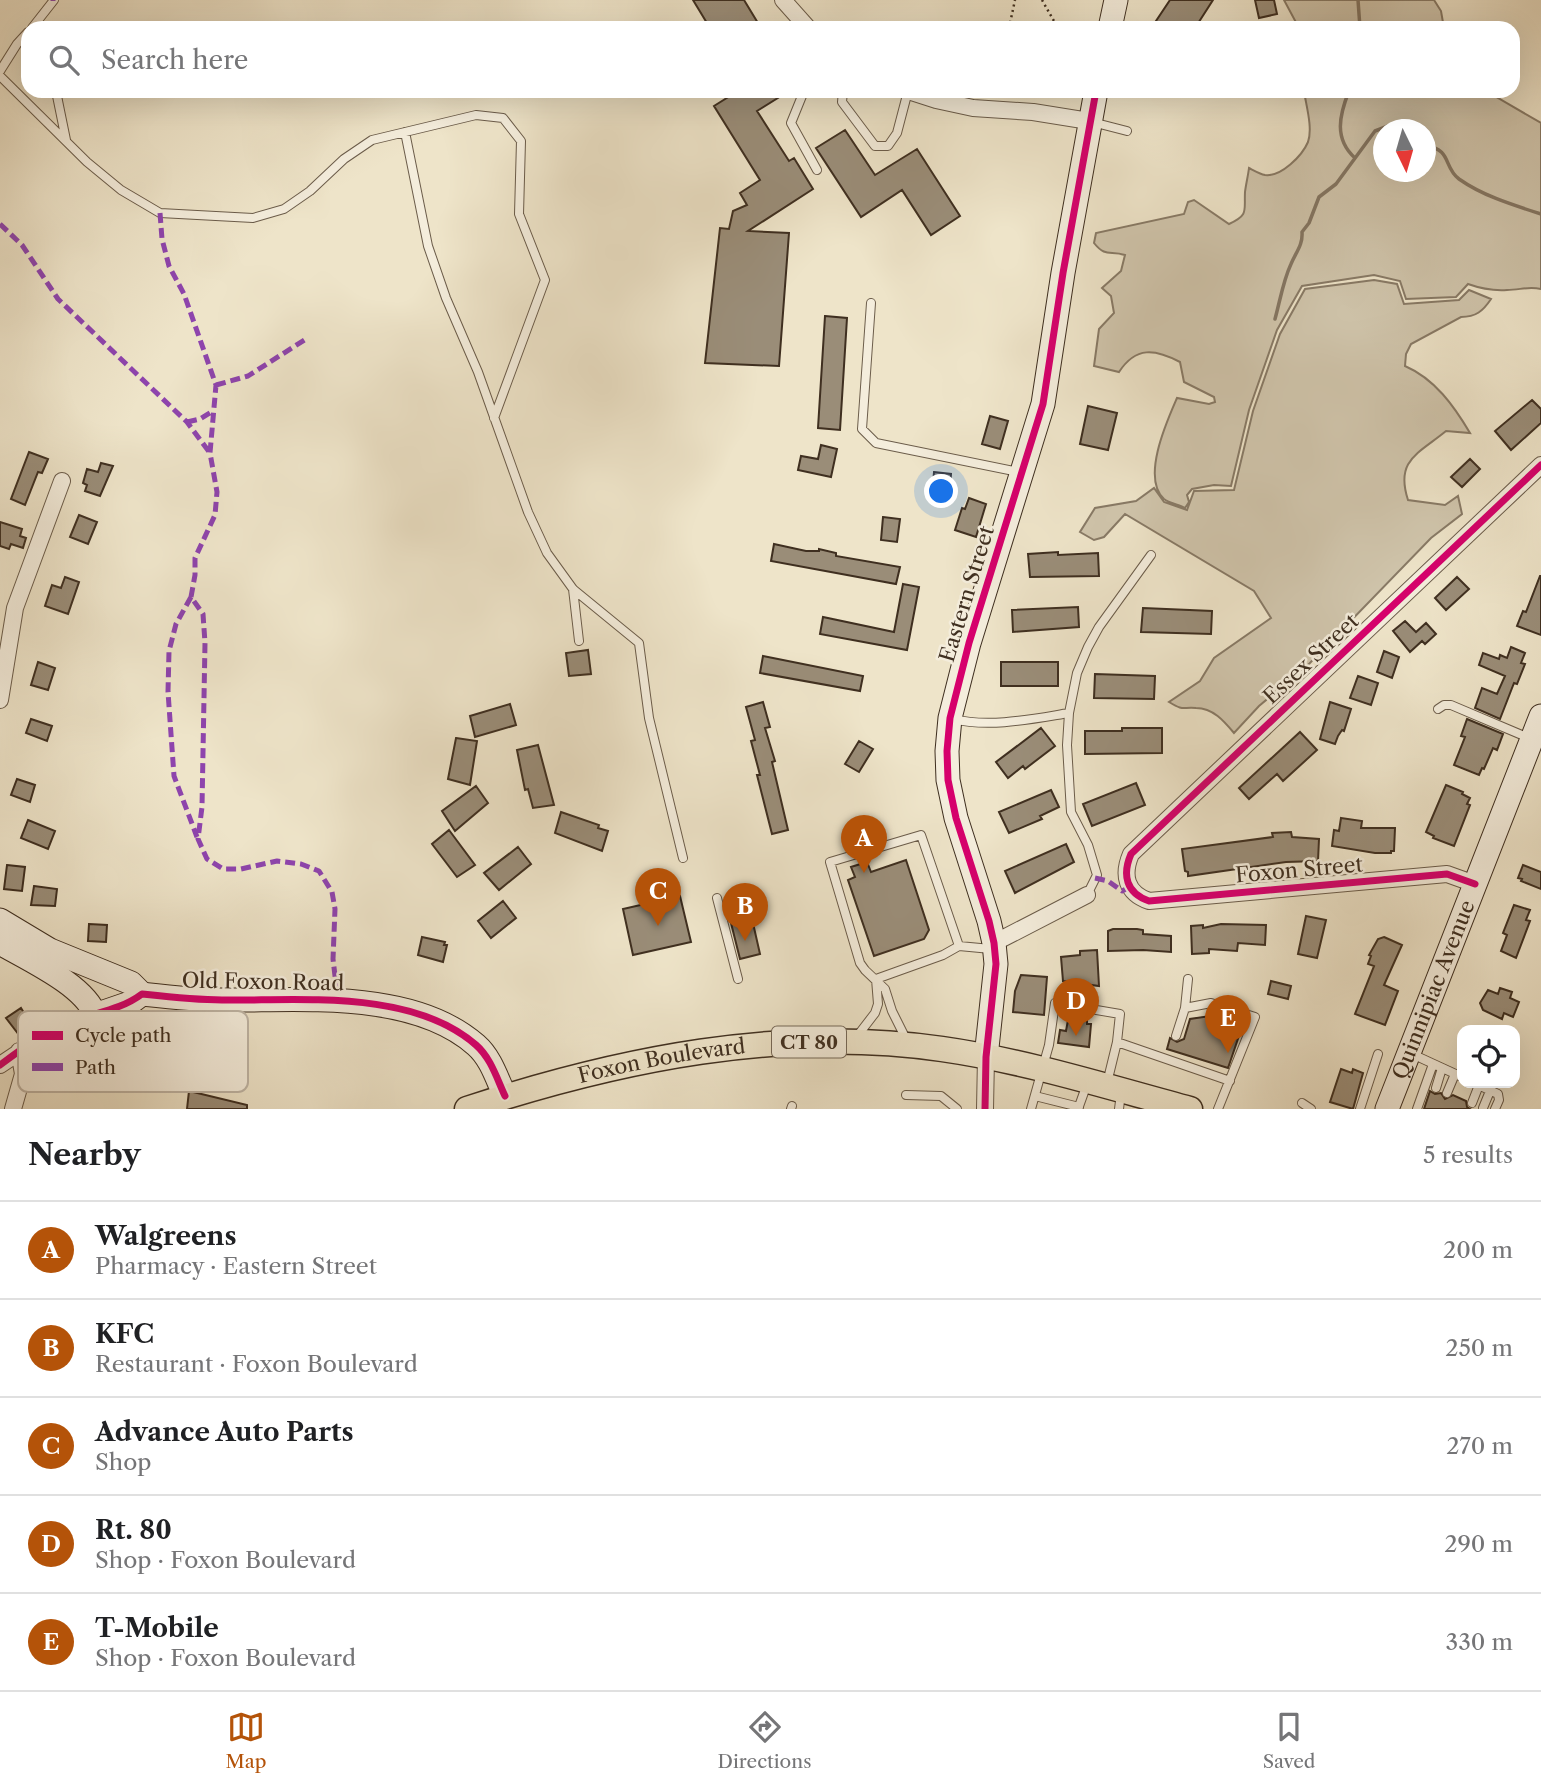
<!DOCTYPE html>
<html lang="en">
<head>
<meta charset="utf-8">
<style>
  body { margin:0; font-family:"Libre Caslon Text",serif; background:#f2f2f2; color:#202124 }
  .controls { position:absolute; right:21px; bottom:21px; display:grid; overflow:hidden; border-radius:14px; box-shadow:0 7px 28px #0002 }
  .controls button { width:63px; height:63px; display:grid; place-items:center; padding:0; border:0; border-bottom:2px solid #e0e0e0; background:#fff; color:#202124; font:35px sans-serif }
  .compass { position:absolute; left:1373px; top:119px; width:63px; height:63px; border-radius:50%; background:#fff; box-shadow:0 7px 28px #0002; rotate:175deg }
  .you { position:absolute; left:942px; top:492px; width:24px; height:24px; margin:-18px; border:5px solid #fff; border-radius:50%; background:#1a73e8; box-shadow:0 0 0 10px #1a73e833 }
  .badge { display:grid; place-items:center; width:46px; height:46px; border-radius:50%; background:#b45309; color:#fff; font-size:23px; font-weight:700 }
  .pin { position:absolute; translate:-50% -58px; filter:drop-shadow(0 2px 4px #0008) }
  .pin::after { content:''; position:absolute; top:37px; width:24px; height:21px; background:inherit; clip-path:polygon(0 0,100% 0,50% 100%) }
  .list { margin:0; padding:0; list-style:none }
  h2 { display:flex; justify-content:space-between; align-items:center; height:91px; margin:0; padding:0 28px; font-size:30px }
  h2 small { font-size:23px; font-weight:400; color:#757577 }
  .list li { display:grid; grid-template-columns:46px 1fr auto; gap:21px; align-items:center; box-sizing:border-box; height:98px; padding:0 28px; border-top:2px solid #e0e0e0 }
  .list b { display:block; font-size:26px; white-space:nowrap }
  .list p { margin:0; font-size:23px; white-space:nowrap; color:#757577 }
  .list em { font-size:23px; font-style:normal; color:#757577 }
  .icon { flex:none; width:38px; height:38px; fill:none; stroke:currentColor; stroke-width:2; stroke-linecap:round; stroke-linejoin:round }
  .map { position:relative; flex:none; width:1541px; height:1109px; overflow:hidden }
  .search { position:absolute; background:#fff; box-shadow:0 7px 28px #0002; left:21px; right:21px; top:21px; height:77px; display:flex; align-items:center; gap:18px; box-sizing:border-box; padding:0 24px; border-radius:21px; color:#757577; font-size:26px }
  .sheet { height:581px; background:#fff }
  nav { display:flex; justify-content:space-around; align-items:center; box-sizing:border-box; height:98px; border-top:2px solid #e0e0e0; background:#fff; font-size:19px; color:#757577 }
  nav a { display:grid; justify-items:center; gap:4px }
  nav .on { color:#b45309 }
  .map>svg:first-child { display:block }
</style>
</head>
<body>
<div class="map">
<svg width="1541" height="1109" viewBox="0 0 1541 1109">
  <rect width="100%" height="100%" fill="#eee4c9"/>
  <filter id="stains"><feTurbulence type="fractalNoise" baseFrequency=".00286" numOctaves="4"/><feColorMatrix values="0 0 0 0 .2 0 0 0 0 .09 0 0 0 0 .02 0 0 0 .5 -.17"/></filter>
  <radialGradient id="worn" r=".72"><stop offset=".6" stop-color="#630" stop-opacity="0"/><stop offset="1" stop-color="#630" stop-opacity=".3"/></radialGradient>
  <!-- green -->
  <path fill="#d0c5ac" stroke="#887a66" stroke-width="2" fill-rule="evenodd" d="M1284,0h150l7,11 3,17h-145z
    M1304,91h182l55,32v166c-13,-3 -21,1 -34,1 -14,1 -25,-1 -39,-6l-12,13 -50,2 -6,-18 -26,-6 -72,11 -25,44 -28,80 -18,76 -17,-1 -22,4 -5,6 2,7 -4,6c-5,-3 -16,-5 -21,-9 -23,-21 3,-78 13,-101l32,6 6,-2 -1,-5 -30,-15 -4,-20c-25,-13 -44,-16 -61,10l-25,-6 5,-37 15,-16 -3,-17 -9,-8 19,-17 4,-16c-15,-5 -19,3 -31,-12l2,-10 88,-19 4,-12 6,-2 35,24c20,-9 15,-13 16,-32 1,-8 3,-16 4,-24 4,2 11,6 16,7 16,2 37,-19 43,-33 5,-14 -2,-37 -4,-51zM1384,130h42v42h-42z
    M1374,280l23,4 7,20 55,-4 10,-10 22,9c-8,12 -15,18 -30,18l-50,27 -5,10 -1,12c30,13 49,40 65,67l-24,-2c-28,23 -51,29 -38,69l37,5 13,-9 4,18 -31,24 -123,127 -49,41 -25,27c-10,-12 -21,-25 -38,-25 -15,-1 -12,3 -27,-6l31,-21 14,-23 57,-40 -17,-27 -129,-77 -21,23 -10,3 -14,-8 15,-24 41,-7 18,-13 10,14 23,8 7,-19 40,-1 19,-79 27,-77 25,-45z"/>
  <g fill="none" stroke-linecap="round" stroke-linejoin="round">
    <!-- stream -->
    <path stroke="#847663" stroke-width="3.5" d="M1358,0l2,28
      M1349,91c-10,25 -15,48 6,67
      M1426,146c26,3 17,21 33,33 24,17 54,26 82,35
      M1275,319c5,-18 8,-38 16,-55 5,-12 12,-19 11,-32l7,-9 10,-26 17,-13 39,-53 13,-5 3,4"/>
  </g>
  <!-- building -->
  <path fill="#9a8d78" stroke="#3f2f20" stroke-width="2" d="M693,0h51l17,28h-51z
    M1170,0h43l-18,28h-35l-6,-4z
    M1255,0h19l3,14 -18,4z
    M738,91h51l-32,20 32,50 5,-3 19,31 -65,42 41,2 -10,133 -74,-3 15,-135 9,1 4,-18 14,-6 -7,-12 20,-13 -46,-74z
    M845,130l30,45 42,-26 43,67 -29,19 -29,-45 -41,27 -45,-69z
    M825,316l22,2 -7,112 -22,-2z
    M1532,400l9,9v14l-30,27 -16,-19z
    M1088,406l29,7 -9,37 -28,-6z
    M990,416l18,5 -8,28 -18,-5z
    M821,445l16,4 -6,28 -33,-7 3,-14 17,3z
    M29,452l19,7 -6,14 -4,-1 -13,33 -14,-6z
    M1470,459l10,10 -18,18 -11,-10z
    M101,463l12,3 -13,30 -15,-5 2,-6 -4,-2 4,-14 11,3z
    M934,472l17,2 -2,24 -17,-2z
    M969,498l17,6 -10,33 -21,-7 7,-22 3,1z
    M79,515l18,7 -9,22 -18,-7z
    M883,517l17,2 -3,23 -16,-2z
    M0,522l22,7 -2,7 6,2 -3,10 -12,-4 -2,5 -9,-3z
    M774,544l32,7h13v-2l17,4v3l64,11 -4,17 -125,-23z
    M1058,552v3l40,-2 1,23 -69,1 -2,-23z
    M1540,576h1v59l-24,-9 6,-15 3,1z
    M65,577l14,5 -11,32 -23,-8 7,-21 9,3z
    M1457,577l12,12 -23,21 -11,-12z
    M903,584l16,3 -12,63 -87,-16 3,-17 71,15z
    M1078,607l1,20 -66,5 -1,-22z
    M1143,608l69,3 -1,23 -70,-2z
    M1405,621l11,11 10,-9 10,11 -11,10 -3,-3 -12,11 -17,-21z
    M1511,647l14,6 -4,10 4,1 -8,20 -3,-1 -14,36 -25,-11 7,-20 15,6 8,-18 -26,-11 4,-12 16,6 1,-4 7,3z
    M588,650l3,24 -22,2 -3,-23z
    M1384,651l15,6 -7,21 -15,-6z
    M763,656l100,20 -3,15 -100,-18z
    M38,662l17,6 -7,22 -17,-5z
    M1001,662h57v24h-57z
    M1095,674l60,2 -1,23 -60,-1z
    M1358,676l20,7 -7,22 -21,-7z
    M763,702l7,25 -5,1 10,33 -3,1 16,68 -16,4 -15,-59h3l-9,-34 4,-1 -9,-33z
    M1330,702l21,7 -7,22 -2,-1 -4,6 -3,8 -15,-5z
    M510,704l6,21 -41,12 -5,-21z
    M31,719l21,7 -5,15 -21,-8z
    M1467,719l36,15 -6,16 -4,-2 -9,21 -2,-1 -3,7 -25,-10 11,-28 -4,-1z
    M1041,728l14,18 -30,23 -2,-3 -15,12 -12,-16z
    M1122,728h40v25l-77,1v-23h37z
    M1300,732l17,18 -34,31 -6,-7 -28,25 -10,-11z
    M456,738l21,3 -7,44 -22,-6z
    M859,741l14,8 -14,23 -14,-8z
    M538,745l16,60 -21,3 -5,-19 -3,1 -8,-40z
    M17,779l18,6 -5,17 -19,-7z
    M1136,783l9,22 -53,21 -9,-22z
    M1446,785l17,7 -1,2 8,4 -3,6 3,1 -16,41 -21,-8 1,-2 -8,-4z
    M476,786l12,17 -33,28 -13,-20z
    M1051,790l8,17 -19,9 2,3 -33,14 -10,-21z
    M561,812l38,13 -1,3 10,3 -6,20 -47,-18z
    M1341,818l21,3 -1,7h34l-1,23h-3v2h-16l-43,-7 2,-16 5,1z
    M28,820l27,11 -7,18 -27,-11z
    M449,830l26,35 -18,12 -25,-33z
    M1291,832l1,5 27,2 -1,22 -32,1 -98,14v-4l-3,-1 -3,-22 91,-12 -1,-4z
    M1066,844l8,18 -59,31 -10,-22z
    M518,847l13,17 -32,26 -15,-17z
    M906,860l23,70 -5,9 -50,17 -26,-76 7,-3 -4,-10 16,-5 4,10z
    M7,865l18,2 -3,24 -18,-2z
    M1523,865l18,7v17l-20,-8 1,-2 -4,-1z
    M34,886l23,3 -2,17 -24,-1z
    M680,896l11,46 -58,13 -10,-46z
    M503,901l13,17 -25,20 -13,-17z
    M1514,905l16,5 -4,10 4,1 -14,37 -15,-7 6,-16 -4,-2z
    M750,910l10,44 -20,5 -11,-44z
    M1306,916l20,4 -9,38 -19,-4z
    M89,924l18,1 -1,17 -18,-1z
    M1221,924l45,1 -1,20 -27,-2 -1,8 -28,-2v4l-17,1 -1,-28 12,-1v3z
    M1113,929h24l6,1v4l28,2v16l-28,-2 -35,1v-20z
    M422,937l23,5 -1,3h3l-4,17 -25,-7z
    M1384,937l18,8 -18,40 14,6 -13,34 -30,-11 19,-48 -6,-2 3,-8 -2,-1 9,-16z
    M1097,950l2,36 -36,-5 -2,-24 19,-2v-4z
    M1021,975l26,2 -3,38 -31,-3 2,-21z
    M1271,981l20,5 -3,13 -20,-5z
    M1500,988l12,4 -2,6 9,4 -6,15 -9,-4 -2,6 -19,-9 -3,-7 8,-13 10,4z
    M21,1008l5,8 -4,3 7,9 -10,7 -13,-17z
    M1226,1015l15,4 2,5 -15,44 -61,-19 3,-11 7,4 7,-3 6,-20 20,-3 14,5z
    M1074,1019l13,1v4h4l-2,23 -31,-4 2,-13 6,1 2,-11 6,1z
    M1341,1069l11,4 1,-4 10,4 -10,36 -23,-7z
    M189,1091l58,14v4h-60z
    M1430,1091l5,3 6,-1 4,6 8,-4 13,6 1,6 3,2h-46z"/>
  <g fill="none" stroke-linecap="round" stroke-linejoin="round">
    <!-- lane casing -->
    <g stroke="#6b5c4a" stroke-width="10">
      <path id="lane" d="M32,28l22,-28
        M0,71l17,-27 11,-12
        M0,76l87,86 34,28 39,23 93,5 31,-9 26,-18 34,-32 28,-19 104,-25 27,3 18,23 -2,73 26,66 -51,138
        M56,91l10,49
        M804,91l-13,32 26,47
        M843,91l-1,11 33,44h13l9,-13 11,-42
        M1092,122l35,9
        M405,132l23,114 18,52 32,74 50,140 19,41 26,36 66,54 10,75 34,140
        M871,303l-9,126 14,14 143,29
        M573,589l6,52
        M1438,709l6,-4h7l78,33
        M953,719c37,9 79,0 116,-6
        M1087,895l10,-20 -9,-30 -17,-33 -4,-67 2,-32 8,-40 11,-26 11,-20 52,-72
        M717,898l21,81
        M959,946l32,3
        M876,979l67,-24 16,-9 -38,-111 -91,27 30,101 5,7 20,19 7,22 15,30
        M1185,1008l26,-5 44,14 -37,92
        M1176,1036l9,-28 3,-29
        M855,1039l20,-26 3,-9 -2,-25
        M1412,1054l50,23
        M1107,1083l10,-41 113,39
        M1474,1083l24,11 1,6 -4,9
        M1436,1088l6,-20
        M1447,1093l8,-19
        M906,1095l35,1 16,13
        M1035,1096l44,11
        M1302,1103l9,6
        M1472,1103l7,-18
        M1483,1108l7,-17
        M791,1109l1,-3
        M1031,1109l18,-64 6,-42 65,11 -3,28
        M1078,1109l9,-25
        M1119,1109l2,-16
        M1360,1109l18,-55
        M1417,1109l16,-45"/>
    </g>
    <!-- street casing -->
    <g stroke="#6b5c4a" stroke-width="18">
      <path id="street" d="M783,0l25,28
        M908,91l28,9 37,8 60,4 56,9
        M0,700l15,-92 47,-127
        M1475,884l-28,-10 -298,27c-23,-8 -27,-26 -18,-47l410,-389
        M994,943l93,-48
        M0,1065l51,-34 44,-16
        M13,1109l10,-35 -4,-23
        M985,1109l1,-52"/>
    </g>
    <!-- secondary casing -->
    <g stroke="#3f2f20" stroke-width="25">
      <g id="secondary">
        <path d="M1110,28l6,-28"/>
        <path d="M0,920l50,30 81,33 11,11"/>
        <path d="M0,943c27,16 85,42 95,72l35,-12 12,-9c27,3 53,6 80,6 79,1 190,-11 254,45 15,13 21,34 29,51"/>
        <path d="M986,1057l10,-93 -2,-21 -5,-22 -33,-103 -8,-38 -1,-29 3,-33 19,-75 74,-239 20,-131 33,-182"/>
        <path id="s1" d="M1387,1109l154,-393"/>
      </g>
    </g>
    <!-- primary casing -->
    <g stroke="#3f2f20" stroke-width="27">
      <g id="primary">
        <path id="s2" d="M467,1109c152,-50 314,-83 475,-60 84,12 166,38 248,60"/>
      </g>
    </g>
    <!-- path -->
    <path stroke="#3f2f20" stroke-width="2.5" stroke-dasharray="2 3.5" stroke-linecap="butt" d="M1042,0l16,28
      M1009,28l6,-28"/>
    <!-- lane -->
    <use href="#lane" stroke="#f4eddc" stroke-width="8"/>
    <!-- street -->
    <use href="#street" stroke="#f4eddc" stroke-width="16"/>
    <!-- secondary -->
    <use href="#secondary" stroke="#f4eddc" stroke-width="23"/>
    <!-- primary -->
    <use href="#primary" stroke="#eee4c9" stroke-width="24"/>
    <!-- quiet -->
    <path stroke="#8e44ad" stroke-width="5" stroke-dasharray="10 5" stroke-linecap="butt" d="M53,0v1
      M160,213l2,26 7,27 15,28 32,91 -6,68 7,39 -2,23 -20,43v17l-4,22 12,17 2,29 -3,164 -4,32 9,20 16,10h18l36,-8 24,3 18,7 13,21 3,17 -2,50 5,42
      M0,224l22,21 36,54 129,123 23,31
      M216,385l32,-9 58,-37
      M187,422l13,-3 13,-8
      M191,597l-15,27 -7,27 -1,41 6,84 23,61
      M1095,878l13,3 14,10 8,-4"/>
    <!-- cycleway casing -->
    <g stroke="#f4eddc" stroke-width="11">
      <path id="cycleway" d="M1475,884l-28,-10 -298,27c-23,-8 -27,-26 -18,-47l410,-389
        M0,1065c24,-18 48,-35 76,-45 23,-8 46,-11 66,-26 27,3 53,6 80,6 79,1 190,-11 254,45 15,13 21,34 29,51
        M985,1109l1,-52 10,-93 -2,-21 -5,-22 -33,-103 -8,-38 -1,-29 3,-33 19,-75 74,-239 20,-131 33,-182"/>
    </g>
    <!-- cycleway -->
    <use href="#cycleway" stroke="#d6006c" stroke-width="7"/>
  </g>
  <g text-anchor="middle" stroke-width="5" stroke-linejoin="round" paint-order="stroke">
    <!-- shield labels -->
    <rect fill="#f4eddc" stroke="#756858" stroke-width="2" x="772" y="1026.5" width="74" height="31" rx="5"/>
    <g font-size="19" font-weight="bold" fill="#3f2f20">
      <text x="809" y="1049">CT 80</text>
    </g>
    <!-- street labels -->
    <g font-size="21" fill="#3f2f20" stroke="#f4eddc">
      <text transform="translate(967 594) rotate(-73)" y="7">Eastern Street</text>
      <text transform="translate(1311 659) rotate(-43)" y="7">Essex Street</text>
      <text transform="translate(1299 870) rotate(-5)" y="7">Foxon Street</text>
      <text transform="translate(263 982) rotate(1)" y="7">Old Foxon Road</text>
      <text dy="7" stroke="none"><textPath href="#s1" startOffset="128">Quinnipiac Avenue</textPath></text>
      <text dy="7" stroke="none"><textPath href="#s2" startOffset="201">Foxon Boulevard</textPath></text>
    </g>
  </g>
  <!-- legend -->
  <rect x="18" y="1011" width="230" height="81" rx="10" fill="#f4eddc" stroke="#beb4a4" stroke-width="2"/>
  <rect x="32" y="1031" width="31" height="9" fill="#d6006c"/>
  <rect x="32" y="1063" width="31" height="8" fill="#8e44ad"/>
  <g font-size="19" fill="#3f2f20">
    <text x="75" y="1042">Cycle path</text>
    <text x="75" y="1074">Path</text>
  </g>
  <rect width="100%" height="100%" filter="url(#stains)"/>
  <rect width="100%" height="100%" fill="url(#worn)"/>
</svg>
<div class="controls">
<button><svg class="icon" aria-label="locate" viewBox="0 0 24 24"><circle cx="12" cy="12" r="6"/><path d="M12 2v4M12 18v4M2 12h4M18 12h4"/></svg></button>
</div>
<svg class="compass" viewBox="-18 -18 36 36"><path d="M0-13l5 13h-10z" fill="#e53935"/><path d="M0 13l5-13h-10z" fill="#757577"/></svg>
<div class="you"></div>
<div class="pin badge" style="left:864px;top:873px">A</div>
<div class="pin badge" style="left:745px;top:941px">B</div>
<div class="pin badge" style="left:658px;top:926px">C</div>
<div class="pin badge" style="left:1076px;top:1036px">D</div>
<div class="pin badge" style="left:1228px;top:1053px">E</div>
<div class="search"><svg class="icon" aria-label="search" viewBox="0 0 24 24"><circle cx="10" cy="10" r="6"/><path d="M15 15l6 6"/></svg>Search here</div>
</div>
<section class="sheet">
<h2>Nearby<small>5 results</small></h2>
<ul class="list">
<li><span class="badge">A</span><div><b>Walgreens</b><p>Pharmacy · Eastern Street</p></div><em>200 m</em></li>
<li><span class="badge">B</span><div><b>KFC</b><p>Restaurant · Foxon Boulevard</p></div><em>250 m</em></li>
<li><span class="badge">C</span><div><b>Advance Auto Parts</b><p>Shop</p></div><em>270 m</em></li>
<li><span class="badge">D</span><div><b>Rt. 80</b><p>Shop · Foxon Boulevard</p></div><em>290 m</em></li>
<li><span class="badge">E</span><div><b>T-Mobile</b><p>Shop · Foxon Boulevard</p></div><em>330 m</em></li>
</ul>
</section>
<nav>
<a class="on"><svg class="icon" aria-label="map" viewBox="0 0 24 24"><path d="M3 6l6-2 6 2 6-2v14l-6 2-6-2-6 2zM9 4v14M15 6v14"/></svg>Map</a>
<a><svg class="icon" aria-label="directions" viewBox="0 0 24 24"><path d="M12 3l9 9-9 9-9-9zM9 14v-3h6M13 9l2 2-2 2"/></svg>Directions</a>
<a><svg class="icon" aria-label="saved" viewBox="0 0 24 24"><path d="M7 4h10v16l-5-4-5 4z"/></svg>Saved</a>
</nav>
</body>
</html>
